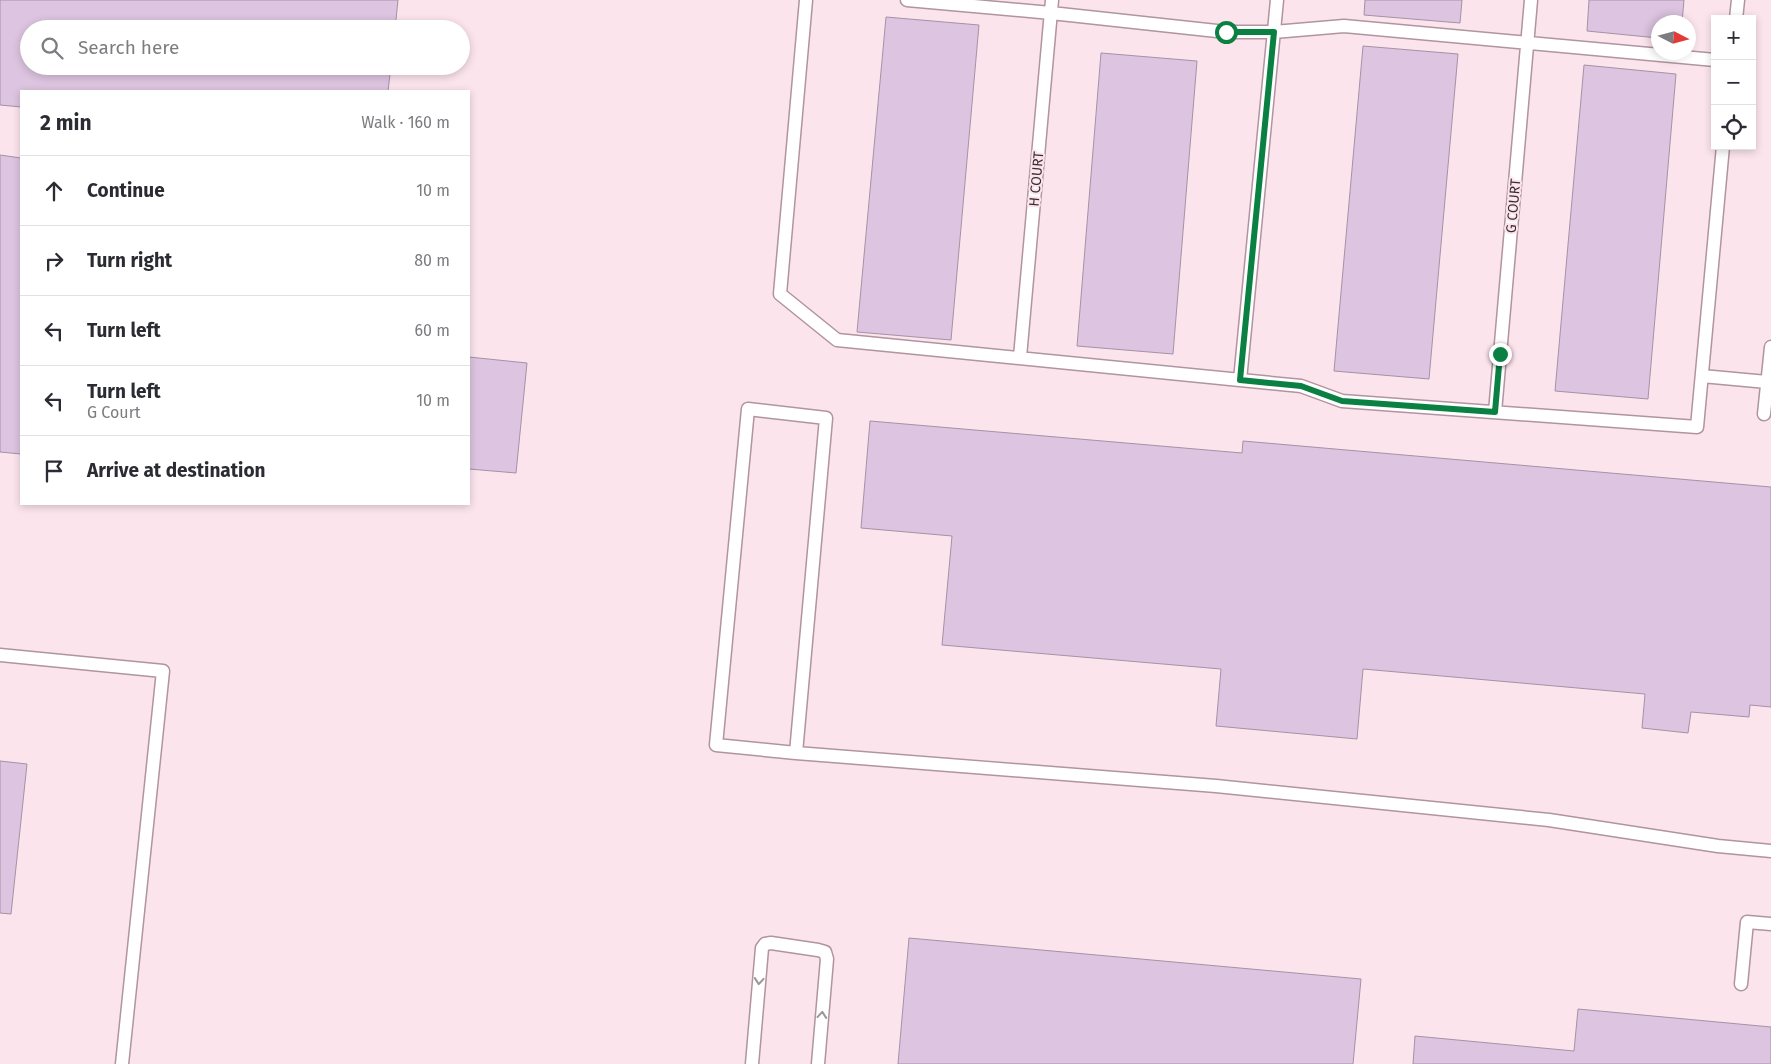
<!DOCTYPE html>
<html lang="en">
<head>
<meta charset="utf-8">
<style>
  body { margin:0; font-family:"Fira Sans",sans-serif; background:#f2f2f3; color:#2b2b33 }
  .controls { position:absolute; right:15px; top:15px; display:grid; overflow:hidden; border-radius:0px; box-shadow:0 2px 8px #0003 }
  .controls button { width:45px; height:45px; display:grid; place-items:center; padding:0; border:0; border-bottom:1px solid #e1e1e2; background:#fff; color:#2b2b33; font:25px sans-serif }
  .compass { position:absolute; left:1651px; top:15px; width:45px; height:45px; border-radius:50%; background:#fff; box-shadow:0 2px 8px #0003; rotate:96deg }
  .stop { position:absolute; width:15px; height:15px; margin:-11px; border:4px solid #0b8043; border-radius:50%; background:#fff }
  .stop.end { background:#0b8043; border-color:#fff; box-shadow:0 1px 5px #0008 }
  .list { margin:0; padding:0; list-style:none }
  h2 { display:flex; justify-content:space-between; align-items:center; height:65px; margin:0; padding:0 20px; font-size:21px }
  h2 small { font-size:16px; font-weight:400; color:#7c7c81 }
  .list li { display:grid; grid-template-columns:32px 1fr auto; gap:15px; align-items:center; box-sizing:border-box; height:70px; padding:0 20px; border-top:1px solid #e1e1e2 }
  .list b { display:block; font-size:19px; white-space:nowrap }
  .list p { margin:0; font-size:16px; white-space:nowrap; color:#7c7c81 }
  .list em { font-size:16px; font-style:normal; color:#7c7c81 }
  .icon { flex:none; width:28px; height:28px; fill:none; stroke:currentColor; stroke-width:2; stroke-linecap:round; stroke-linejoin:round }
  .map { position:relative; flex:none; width:1771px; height:1064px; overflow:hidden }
  .search { position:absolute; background:#fff; box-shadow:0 2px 8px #0003; left:20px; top:20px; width:450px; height:55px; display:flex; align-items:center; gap:12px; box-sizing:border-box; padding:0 18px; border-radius:28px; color:#7c7c81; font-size:19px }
  .panel { position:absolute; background:#fff; box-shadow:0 2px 8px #0003; left:20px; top:90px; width:450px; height:415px; border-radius:0px }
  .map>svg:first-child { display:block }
</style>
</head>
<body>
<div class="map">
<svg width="1771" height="1064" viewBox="0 0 1771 1064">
  <rect width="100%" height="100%" fill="#fce4ed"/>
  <!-- building -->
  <path fill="#ddc4e0" stroke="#a492a6" d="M0,0h398l-3,29h-366v37h362l-3,25h-367v16l-21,-2z
    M1365,0h97l-2,23 -96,-8z
    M1589,0h95l-2,22h-24v16l-71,-7z
    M886,17l93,8 -28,315 -94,-8z
    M1363,46l95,8 -29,325 -95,-8z
    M1101,53l96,8 -24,293 -96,-8z
    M1584,65l92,9 -28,325 -93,-8z
    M0,155l21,3v296l-21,-2z
    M469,357l58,6 -11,110 -47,-4z
    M870,421l372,32 1,-12 528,46v220l-21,-2 -1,12 -58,-5 -3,21 -46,-5 3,-34 -282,-25 -6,70 -141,-13 5,-57 -279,-24 10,-109 -91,-8z
    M0,761l27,3 -16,150 -11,-1z
    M909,938l452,41 -8,85h-455z
    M1578,1009l193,18v37h-358l2,-28 159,15z"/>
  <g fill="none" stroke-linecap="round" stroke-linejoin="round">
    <!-- service casing -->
    <g stroke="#b0949f" stroke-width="15">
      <path id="service" d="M806,0l-26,294 57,46 464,46 41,15 355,26 26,-281
        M907,0l144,13 175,19h48l70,-6 371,34
        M1736,19l2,-19
        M1020,357l32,-357
        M1702,376l65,6
        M1240,380l37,-380
        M1495,412l36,-412
        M1764,414l7,-67
        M0,655l163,16 -41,393
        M796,753l30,-335 -78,-9 -32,336 80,8 420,33 333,34 169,26 53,5
        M1741,984l6,-62 24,2
        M752,1064l10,-116 3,-4 6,-1 47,7 7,2 2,7 -9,105"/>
    </g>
    <!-- service -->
    <use href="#service" stroke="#fff" stroke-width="12"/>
  </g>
  <!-- one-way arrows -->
  <defs><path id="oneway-chevron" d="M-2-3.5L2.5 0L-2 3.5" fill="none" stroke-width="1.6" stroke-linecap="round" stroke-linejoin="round" transform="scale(1.25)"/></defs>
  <g stroke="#9c9698">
    <use href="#oneway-chevron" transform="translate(759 981) rotate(95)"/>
    <use href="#oneway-chevron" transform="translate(822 1015) rotate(-85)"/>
  </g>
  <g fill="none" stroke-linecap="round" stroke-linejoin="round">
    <!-- route -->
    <path stroke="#0b8043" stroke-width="6" d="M1226,32h48l-34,348 61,6 41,15 153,11 5,-58"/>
  </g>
  <g text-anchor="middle" stroke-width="4" stroke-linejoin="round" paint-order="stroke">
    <!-- street labels -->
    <g font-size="14" fill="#382d31" stroke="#fce4ed">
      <text transform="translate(1036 179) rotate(-85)" y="5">H COURT</text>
      <text transform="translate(1513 206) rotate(-85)" y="5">G COURT</text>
    </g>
  </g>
</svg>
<div class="controls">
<button>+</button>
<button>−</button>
<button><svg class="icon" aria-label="locate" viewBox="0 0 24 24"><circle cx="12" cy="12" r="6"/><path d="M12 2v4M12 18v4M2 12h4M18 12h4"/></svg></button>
</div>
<svg class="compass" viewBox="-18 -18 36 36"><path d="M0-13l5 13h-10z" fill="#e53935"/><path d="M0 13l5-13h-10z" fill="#7c7c81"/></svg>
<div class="stop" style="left:1226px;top:32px"></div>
<div class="stop end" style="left:1500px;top:354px"></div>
<div class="search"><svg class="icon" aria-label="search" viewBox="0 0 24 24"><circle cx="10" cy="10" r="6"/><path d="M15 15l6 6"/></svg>Search here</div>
<section class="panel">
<h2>2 min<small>Walk · 160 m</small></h2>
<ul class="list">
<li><svg class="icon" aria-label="ahead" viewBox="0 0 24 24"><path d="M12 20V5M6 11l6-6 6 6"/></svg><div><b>Continue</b></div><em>10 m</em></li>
<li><svg class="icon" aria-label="right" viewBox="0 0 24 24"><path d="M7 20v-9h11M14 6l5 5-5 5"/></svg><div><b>Turn right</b></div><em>80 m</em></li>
<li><svg class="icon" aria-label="left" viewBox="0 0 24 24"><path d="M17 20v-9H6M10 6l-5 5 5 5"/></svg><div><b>Turn left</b></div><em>60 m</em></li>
<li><svg class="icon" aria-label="left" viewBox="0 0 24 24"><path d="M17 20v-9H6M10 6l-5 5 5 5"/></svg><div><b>Turn left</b><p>G Court</p></div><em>10 m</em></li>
<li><svg class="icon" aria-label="arrive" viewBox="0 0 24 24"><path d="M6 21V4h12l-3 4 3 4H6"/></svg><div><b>Arrive at destination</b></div></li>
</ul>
</section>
</div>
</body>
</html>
